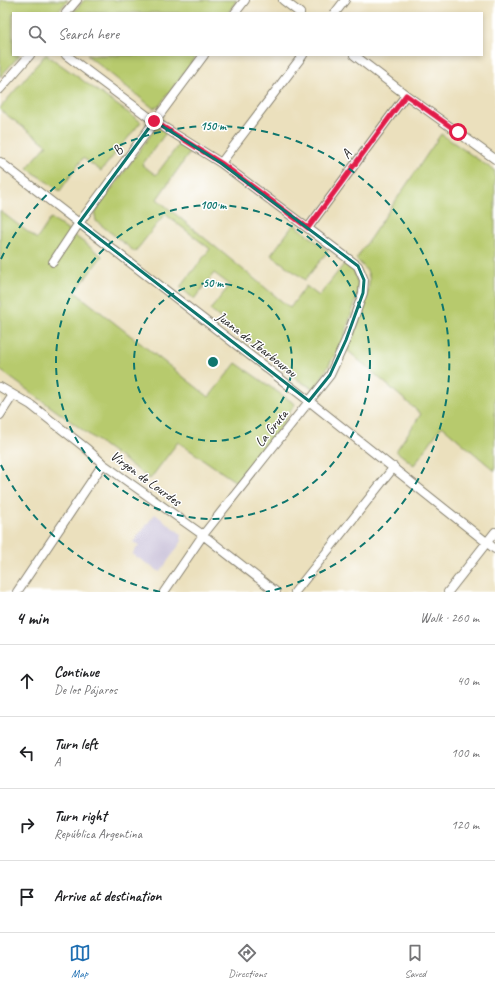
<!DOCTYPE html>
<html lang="en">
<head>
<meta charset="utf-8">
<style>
  body { margin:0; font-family:Caveat,sans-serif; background:#f6f6f6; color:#202124 }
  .stop { position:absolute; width:12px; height:12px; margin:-9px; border:3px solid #e11d48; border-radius:50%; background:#fff }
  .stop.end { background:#e11d48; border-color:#fff; box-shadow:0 1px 4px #0008 }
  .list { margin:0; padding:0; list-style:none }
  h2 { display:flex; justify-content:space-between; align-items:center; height:52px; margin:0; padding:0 16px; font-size:17px }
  h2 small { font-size:13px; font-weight:400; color:#757577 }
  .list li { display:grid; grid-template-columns:26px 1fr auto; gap:12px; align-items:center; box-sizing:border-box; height:72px; padding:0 16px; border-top:1px solid #e0e0e0 }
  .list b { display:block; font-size:15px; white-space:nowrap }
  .list p { margin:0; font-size:13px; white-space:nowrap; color:#757577 }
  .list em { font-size:13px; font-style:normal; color:#757577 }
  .icon { flex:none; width:22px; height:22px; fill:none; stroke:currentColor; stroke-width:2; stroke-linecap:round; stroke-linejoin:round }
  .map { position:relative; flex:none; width:495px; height:592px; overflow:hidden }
  .search { position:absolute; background:#fff; box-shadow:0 2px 6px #0003; left:12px; right:12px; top:12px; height:44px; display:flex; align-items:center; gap:10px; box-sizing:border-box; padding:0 14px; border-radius:0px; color:#757577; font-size:15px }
  .sheet { height:340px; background:#fff }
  nav { display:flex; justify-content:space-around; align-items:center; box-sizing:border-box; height:56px; border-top:1px solid #e0e0e0; background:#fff; font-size:11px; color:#757577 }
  nav a { display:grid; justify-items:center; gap:2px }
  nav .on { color:#1f6fb2 }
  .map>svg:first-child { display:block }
</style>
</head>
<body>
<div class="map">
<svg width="495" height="592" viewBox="0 0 495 592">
  <rect width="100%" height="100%" fill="#fff"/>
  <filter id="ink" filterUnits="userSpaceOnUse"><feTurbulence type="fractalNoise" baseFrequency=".025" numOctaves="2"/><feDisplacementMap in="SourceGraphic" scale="8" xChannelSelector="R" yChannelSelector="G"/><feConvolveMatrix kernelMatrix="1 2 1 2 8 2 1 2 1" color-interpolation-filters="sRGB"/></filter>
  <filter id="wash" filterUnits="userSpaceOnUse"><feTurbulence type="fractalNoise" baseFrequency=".012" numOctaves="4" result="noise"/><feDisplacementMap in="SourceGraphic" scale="16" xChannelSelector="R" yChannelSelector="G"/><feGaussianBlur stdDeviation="0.9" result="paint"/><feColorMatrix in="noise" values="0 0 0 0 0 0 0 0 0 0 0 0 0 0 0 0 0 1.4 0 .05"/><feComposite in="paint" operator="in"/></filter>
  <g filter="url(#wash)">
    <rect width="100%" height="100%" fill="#ebe0bd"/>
    <!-- industrial -->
    <path fill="#c8c0d8" d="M155,514l25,19 2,8 -22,31 -28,-18 7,-9 -6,-3z"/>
    <!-- green -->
    <path fill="#b7ca6d" stroke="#6a7344" d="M0,0h68l-11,13h-44v42h7l-20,22z
      M84,0h153l-9,13h-155z
      M45,55h2l94,67 -40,49 -18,-13 -23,33 -33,-23 20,-23 -47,-35v-2z
      M87,55h110l-38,51 -6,2z
      M159,128l9,2 -26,35 14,10 26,-35 11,8 -36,51 133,109 16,-22 13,10 25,-32 10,7 4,14v9l-15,46 -27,48h-4l-11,-6 -91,-72 20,-25 -16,-12 -20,26 -14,-12 30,-38 -45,-35 -30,38 -39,-31 -1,-6 3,-7 57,-79z
      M441,134l54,37v300l-53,-45 -28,39 -18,-14 25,-37 -74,-64c6,-17 25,-58 22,-74 -2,-7 -8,-12 -13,-17z
      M0,211l37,28 14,-21 51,38 -27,36 134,105 27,-34 59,41 -15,24 -44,54 -58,-40 -28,37 -150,-109z
      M294,224l34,27 -23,29 -34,-25z"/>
  </g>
  <g filter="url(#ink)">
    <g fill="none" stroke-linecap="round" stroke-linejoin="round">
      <!-- street casing -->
      <g stroke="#847e6c" stroke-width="10">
        <path id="street" d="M283,0l17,13
          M66,13l11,-13
          M235,13l10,-13
          M335,13l10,-13
          M66,55l88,66 67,42 137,103 6,14 -1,13 -17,47 -16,35 -127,160 -39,57
          M354,55l52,40 89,64
          M0,89l30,-34
          M0,162l309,239 186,148
          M221,163l82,-108
          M308,228l98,-133
          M53,262l26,-39 125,-168
          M0,387l31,18 56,44 16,15 100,71 73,57
          M0,415l13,-20
          M17,592l86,-128
          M295,592l99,-125
          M448,592l47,-60"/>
      </g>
      <!-- street -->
      <use href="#street" stroke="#fff" stroke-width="8"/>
    </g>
  </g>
  <g fill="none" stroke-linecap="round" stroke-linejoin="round" filter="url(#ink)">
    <!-- route -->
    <path stroke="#e11d48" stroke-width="5" d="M154,121l67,42 87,65 98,-133 52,37"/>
  </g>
  <!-- marked area -->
  <path fill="none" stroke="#0f766e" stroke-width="3" stroke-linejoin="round" d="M154,121l67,42 137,103 6,14 -1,13 -17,47 -16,35 -21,26 -230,-178z"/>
  <!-- distance rings -->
  <g fill="none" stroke="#0f766e" stroke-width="2" stroke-dasharray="7 5">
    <circle cx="213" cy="362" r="79"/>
    <circle cx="213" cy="362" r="157"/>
    <path d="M160 592A236 236 0 0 1 1 465M1 259A236 236 0 1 1 266 592"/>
  </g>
  <g text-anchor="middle" stroke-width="3" stroke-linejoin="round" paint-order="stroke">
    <!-- street labels -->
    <g font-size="14" fill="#1c1c1c" stroke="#fff">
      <text transform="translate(117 150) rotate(-54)" y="5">B</text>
      <text transform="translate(346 154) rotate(-54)" y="5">A</text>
      <text transform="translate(257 344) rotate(38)" y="5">Juana de Ibarbourou</text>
      <text transform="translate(271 428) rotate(-51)" y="5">La Gruta</text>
      <text transform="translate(146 478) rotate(36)" y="5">Virgen de Lourdes</text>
    </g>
  </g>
  <circle cx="213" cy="362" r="6" fill="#0f766e" stroke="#fff" stroke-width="2"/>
  <g font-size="12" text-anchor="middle" font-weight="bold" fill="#0f766e" stroke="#fff" stroke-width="3" stroke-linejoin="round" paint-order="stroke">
    <text x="213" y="130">150 m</text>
    <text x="213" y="209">100 m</text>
    <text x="213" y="287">50 m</text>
  </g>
</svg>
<div class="stop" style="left:458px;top:132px"></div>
<div class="stop end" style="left:154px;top:121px"></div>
<div class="search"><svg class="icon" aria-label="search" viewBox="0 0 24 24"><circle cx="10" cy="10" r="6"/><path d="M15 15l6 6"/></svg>Search here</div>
</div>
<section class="sheet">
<h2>4 min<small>Walk · 260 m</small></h2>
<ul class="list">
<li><svg class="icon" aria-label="ahead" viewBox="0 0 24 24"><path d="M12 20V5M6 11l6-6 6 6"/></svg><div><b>Continue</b><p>De los Pájaros</p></div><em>40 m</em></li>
<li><svg class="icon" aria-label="left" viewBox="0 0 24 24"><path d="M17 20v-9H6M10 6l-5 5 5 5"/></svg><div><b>Turn left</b><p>A</p></div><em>100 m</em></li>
<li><svg class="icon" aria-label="right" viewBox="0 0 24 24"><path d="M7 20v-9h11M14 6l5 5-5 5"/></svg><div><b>Turn right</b><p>República Argentina</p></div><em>120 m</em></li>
<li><svg class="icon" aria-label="arrive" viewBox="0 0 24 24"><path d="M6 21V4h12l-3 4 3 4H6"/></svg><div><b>Arrive at destination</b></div></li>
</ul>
</section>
<nav>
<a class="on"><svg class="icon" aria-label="map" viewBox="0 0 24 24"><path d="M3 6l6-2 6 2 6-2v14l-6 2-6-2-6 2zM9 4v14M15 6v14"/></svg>Map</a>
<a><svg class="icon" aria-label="directions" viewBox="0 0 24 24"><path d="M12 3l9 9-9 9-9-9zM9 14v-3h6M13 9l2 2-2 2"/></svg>Directions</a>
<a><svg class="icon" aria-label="saved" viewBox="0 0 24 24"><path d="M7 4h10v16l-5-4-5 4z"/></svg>Saved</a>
</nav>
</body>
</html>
